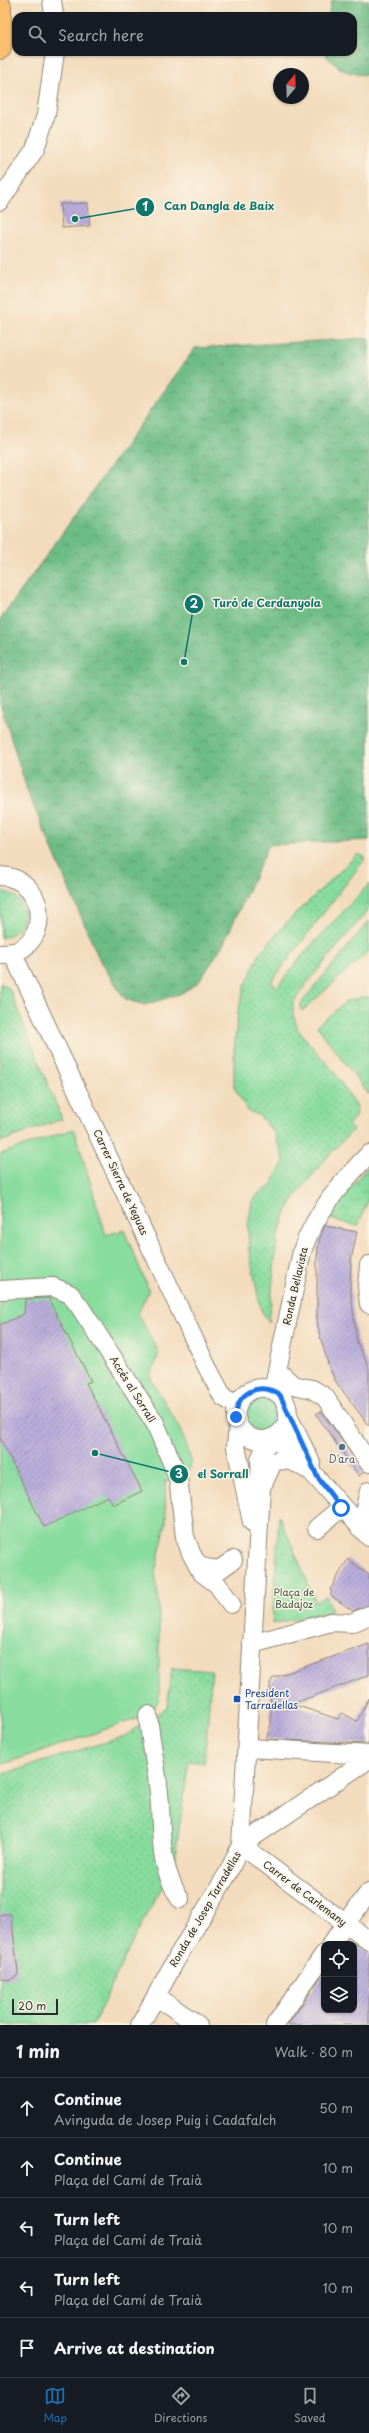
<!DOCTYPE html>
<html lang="en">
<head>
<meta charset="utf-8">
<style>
  body { margin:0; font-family:"Playpen Sans",sans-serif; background:#242831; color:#f1f3f6 }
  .controls { position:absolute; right:12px; bottom:12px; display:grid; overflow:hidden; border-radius:8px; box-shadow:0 1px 3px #0004 }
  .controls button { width:36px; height:36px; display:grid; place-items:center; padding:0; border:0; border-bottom:1px solid #363941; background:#171b24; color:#f1f3f6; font:20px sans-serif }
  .compass { position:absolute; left:273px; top:68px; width:36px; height:36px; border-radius:50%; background:#171b24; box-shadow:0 1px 3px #0004; rotate:19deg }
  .scale { position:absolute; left:12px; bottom:10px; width:46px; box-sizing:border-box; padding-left:4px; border:2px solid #2b2b2b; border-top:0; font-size:11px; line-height:14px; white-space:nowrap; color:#2b2b2b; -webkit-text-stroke:3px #fcf5e5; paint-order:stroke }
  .stop { position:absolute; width:12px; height:12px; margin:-9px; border:3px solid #1a73e8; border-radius:50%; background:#fff }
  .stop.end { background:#1a73e8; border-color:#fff; box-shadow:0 1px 4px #0008 }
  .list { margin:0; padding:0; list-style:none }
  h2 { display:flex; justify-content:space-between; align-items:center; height:52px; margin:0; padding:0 16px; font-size:17px }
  h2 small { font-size:13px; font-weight:400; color:#9ea1a6 }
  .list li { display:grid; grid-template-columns:26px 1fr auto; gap:12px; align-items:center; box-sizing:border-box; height:60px; padding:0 16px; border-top:1px solid #363941 }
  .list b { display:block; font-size:15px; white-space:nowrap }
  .list p { margin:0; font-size:13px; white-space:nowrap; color:#9ea1a6 }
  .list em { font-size:13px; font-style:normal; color:#9ea1a6 }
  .icon { flex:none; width:22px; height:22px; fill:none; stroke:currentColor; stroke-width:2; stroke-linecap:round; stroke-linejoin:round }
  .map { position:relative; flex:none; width:369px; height:2025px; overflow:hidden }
  .search { position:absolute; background:#171b24; box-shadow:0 1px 3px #0004; left:12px; right:12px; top:12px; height:44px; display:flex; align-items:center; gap:10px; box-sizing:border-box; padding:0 14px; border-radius:12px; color:#9ea1a6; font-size:15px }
  .sheet { height:352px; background:#171b24 }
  nav { display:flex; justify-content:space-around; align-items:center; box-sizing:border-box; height:56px; border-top:1px solid #363941; background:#171b24; font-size:11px; color:#9ea1a6 }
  nav a { display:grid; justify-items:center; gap:2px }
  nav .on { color:#1f6fb2 }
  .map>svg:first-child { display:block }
</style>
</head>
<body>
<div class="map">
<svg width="369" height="2025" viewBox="0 0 369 2025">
  <defs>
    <pattern id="grass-dots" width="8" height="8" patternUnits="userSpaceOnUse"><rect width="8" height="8" fill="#87dc9e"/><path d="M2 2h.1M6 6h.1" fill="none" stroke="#75bd88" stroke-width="1.8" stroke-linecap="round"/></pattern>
    <pattern id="forest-crowns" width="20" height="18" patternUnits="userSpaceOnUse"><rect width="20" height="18" fill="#6dbc85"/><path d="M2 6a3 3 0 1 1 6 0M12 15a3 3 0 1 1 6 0" fill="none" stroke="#5a996d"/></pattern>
    <pattern id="park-crowns" width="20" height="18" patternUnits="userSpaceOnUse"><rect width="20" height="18" fill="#87dc9e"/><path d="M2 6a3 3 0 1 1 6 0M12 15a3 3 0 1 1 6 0" fill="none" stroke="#75bd88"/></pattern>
    <pattern id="building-hatch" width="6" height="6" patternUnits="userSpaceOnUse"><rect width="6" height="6" fill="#baaedb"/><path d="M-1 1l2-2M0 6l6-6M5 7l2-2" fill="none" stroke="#978eb2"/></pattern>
  </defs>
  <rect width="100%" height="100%" fill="#fcf5e5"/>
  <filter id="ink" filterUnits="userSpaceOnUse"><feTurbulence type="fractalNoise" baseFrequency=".025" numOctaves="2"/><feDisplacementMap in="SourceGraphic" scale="8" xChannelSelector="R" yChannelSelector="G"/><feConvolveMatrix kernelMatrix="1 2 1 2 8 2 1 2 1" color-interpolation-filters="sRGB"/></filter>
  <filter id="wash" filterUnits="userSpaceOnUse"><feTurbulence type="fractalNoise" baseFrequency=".012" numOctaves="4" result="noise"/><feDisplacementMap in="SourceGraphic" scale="16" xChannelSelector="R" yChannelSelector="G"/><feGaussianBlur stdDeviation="0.9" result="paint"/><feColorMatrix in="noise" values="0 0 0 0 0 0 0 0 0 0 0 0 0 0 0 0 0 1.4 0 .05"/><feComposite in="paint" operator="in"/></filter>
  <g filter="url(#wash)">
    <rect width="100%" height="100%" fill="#f3dcbd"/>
    <!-- grass -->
    <path fill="url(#grass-dots)" stroke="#598464" d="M358,854l7,3 -1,3 -93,122 6,5 28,-35 64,-68v25l-67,80 -9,15v10l5,16 36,42 23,35 -2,10 -7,8 5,5 -24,25 -35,43 -8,14 -9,27 -8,83 -8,-12 -12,-59 -1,-26 4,-23 7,-9 11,-6 14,-26 -10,-28 -14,-17 -12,-5 -14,-24v-37l4,-38 7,-26 15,-33 29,-33z
      M0,891c31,2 32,42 1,47z
      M369,921v30l-67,60 -2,-3 2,-6z
      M0,983l9,5 53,131 -62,23z
      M246 1415a17 17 0 1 1 34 0a17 17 0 1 1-34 0Z
      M172,1668l40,3 -8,92 -15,-2 -15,103 -41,76 -40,85h-93v-250l125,-39 42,-29z"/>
    <!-- forest -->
    <path fill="url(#forest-crowns)" stroke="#4c7458" d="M332,0h37v75c-20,0 -30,-5 -43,-19v-4h27v-36h-25z
      M369,338v502l-100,5 -45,98 -25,39 -19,12 -35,11 -20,-6 -25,-38 -72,-168 -28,-90v-83l195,-272z"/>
    <!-- park -->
    <path fill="url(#park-crowns)" stroke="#598464" d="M362,997h7v98l-52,-69 30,-25z
      M369,1165v32l-11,29 -32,-8z
      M279,1515l37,87 11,-6 5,15 -60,13z"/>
    <!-- pitch -->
    <path fill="#87dc9e" stroke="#598464" d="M74,1129l32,106 18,-5 25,60 -11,24 21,39 -9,23c11,24 45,68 40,93l-25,13 1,41 -11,50 4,31v96l-11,15 -148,50v-611z"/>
    <g id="blocks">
      <!-- building -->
      <path fill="url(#building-hatch)" d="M88,203l2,23 -28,2 -2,-24z
        M325,1226l32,6 -6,28 -1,27 7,55 12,26v58l-33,-44 -7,-15 -9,-31 -3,-16v-63l2,-16z
        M51,1298l-1,4 41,79 -5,2 56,108 -29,14 -5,-9 -64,31 -44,-89v-113l24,-11 1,-15z
        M321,1411l43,61 -5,4 -43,-62z
        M348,1559l21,16v30l-16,6 -23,-16 2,-3 -2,-2z
        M369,1644v31l-77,29 46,15 4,-6 15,8 12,-23v46l-103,-5 5,-14 -1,-42 3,-5z
        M0,1914h11l7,58 -1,4 -7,4 -10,-1z
        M354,1943l15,8v74h-81l36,-53v38h30z"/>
    </g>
  </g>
  <g filter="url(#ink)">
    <use href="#blocks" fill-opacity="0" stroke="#8f8474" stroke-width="1"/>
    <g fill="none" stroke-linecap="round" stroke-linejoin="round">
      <!-- minor casing -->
      <g stroke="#8f8474" stroke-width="20">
        <path id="minor" d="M52,0l2,16
          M0,201l35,-52 11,-34 9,-63
          M0,876c52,2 51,79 1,78
          M12,952l195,415 16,30 14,8
          M369,1265l-2,22 2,17
          M0,1290l53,-3 17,7 10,13 75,116 23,54 7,60 6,16 10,19 16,12 14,20
          M278,1371l15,14 19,4 13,8 44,66
          M236 1414a26 26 0 1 1 52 0a26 26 0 1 1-52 0Z
          M273,1390l29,-139c13,-38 39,-68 67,-97
          M288,1416l23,47
          M238,1423l-2,24 16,75
          M271,1438l22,13 76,86
          M263,1484l10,-22c13,-4 22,-1 33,7
          M317,1528l24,-20
          M360,1528l9,-37
          M197,1563l8,5 14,2 14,-10
          M252,1644l79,-22 21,1 17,-8
          M148,1715c2,23 7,46 10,69 6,43 -3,75 22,115
          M248,1748l121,7
          M369,1759l-128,86 128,96
          M331,1944l38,-52
          M156,1996l42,29
          M140,2025l38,-69 50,-83 13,-28 20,-357 -1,-28 8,-21
          M275,2025l49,-71"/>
      </g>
      <!-- highway casing -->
      <g stroke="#8f8474" stroke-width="24">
        <path id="highway" d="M0,7v41"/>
      </g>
      <!-- minor -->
      <use href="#minor" stroke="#fff" stroke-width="18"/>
      <!-- highway -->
      <use href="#highway" stroke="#fbbe6e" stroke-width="22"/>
    </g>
  </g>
  <g fill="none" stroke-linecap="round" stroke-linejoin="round" filter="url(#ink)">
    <!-- route -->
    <path stroke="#1a73e8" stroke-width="5" d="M236,1417c0,-25 24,-36 44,-22l38,83 23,30"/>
  </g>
  <!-- markers -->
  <circle fill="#5c6f8a" stroke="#fcf5e5" stroke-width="1.5" cx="342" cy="1447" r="4"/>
  <rect fill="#1a4fb4" stroke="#fcf5e5" stroke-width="1.5" x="233" y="1695" width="8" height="8" rx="2"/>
  <g text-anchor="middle" stroke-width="3" stroke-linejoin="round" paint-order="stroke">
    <!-- street labels -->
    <g font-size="10" fill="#2b2b2b" stroke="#fcf5e5">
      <text transform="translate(121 1182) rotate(65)" y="4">Carrer Sierra de Yeguas</text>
      <text transform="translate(295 1286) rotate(-77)" y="4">Ronda Bellavista</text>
      <text transform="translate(133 1389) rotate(58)" y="4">Accés al Sorrall</text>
      <text transform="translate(305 1893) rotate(37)" y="4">Carrer de Carlemany</text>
      <text transform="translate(205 1909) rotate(-60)" y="4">Ronda de Josep Tarradellas</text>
    </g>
    <!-- service labels -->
    <g font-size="10" fill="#4e5e75" stroke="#fcf5e5">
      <text x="342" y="1463">D'ara</text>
    </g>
    <!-- park labels -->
    <g font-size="10" fill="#425748" stroke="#fcf5e5">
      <text x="294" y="1596">Plaça de<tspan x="294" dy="12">Badajoz</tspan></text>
    </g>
    <!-- transit labels -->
    <g font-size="10" fill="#164399" stroke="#fcf5e5" text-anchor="start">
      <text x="245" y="1697">President<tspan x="245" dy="12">Tarradellas</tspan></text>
    </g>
  </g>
  <!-- callouts -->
  <path fill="none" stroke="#0f766e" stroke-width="1.5" d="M75 219L145 207M184 662L194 604M95 1453L179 1474"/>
  <g fill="#0f766e" stroke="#fcf5e5" stroke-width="1.5">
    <circle cx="75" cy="219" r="4"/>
    <circle cx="184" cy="662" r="4"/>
    <circle cx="95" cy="1453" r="4"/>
    <circle cx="145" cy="207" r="10"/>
    <circle cx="194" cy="604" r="10"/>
    <circle cx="179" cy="1474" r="10"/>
  </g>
  <g font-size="12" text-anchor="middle" font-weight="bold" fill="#fff">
    <text x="145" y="211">1</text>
    <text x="194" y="608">2</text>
    <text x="179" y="1478">3</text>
  </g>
  <g font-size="11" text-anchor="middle" font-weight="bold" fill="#0f766e" stroke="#fcf5e5" stroke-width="3" stroke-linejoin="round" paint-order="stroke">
    <text x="219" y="210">Can Dangla de Baix</text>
    <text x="267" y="607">Turó de Cerdanyola</text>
    <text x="223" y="1478">el Sorrall</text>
  </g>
</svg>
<div class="controls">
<button><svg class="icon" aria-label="locate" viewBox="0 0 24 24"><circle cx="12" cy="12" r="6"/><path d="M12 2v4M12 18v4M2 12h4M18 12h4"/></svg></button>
<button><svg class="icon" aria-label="layers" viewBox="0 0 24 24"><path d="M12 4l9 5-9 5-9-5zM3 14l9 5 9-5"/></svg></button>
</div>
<svg class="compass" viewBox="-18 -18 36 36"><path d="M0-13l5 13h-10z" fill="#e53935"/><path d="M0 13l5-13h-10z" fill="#9ea1a6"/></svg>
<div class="scale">20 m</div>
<div class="stop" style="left:341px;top:1508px"></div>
<div class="stop end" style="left:236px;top:1417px"></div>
<div class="search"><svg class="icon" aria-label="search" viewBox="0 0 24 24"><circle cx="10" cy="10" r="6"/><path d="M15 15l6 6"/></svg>Search here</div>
</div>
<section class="sheet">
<h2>1 min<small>Walk · 80 m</small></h2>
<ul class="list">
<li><svg class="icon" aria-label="ahead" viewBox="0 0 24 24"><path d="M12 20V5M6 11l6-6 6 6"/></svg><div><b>Continue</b><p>Avinguda de Josep Puig i Cadafalch</p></div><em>50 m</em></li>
<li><svg class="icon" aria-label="ahead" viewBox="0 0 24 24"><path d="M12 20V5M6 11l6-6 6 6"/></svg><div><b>Continue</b><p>Plaça del Camí de Traià</p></div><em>10 m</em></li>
<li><svg class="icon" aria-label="left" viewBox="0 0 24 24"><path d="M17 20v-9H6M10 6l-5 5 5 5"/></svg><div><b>Turn left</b><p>Plaça del Camí de Traià</p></div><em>10 m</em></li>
<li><svg class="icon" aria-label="left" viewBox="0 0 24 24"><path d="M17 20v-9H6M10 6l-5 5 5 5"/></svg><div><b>Turn left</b><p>Plaça del Camí de Traià</p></div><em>10 m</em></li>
<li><svg class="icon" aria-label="arrive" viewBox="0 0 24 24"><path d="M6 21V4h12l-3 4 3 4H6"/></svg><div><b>Arrive at destination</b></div></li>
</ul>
</section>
<nav>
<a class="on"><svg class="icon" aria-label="map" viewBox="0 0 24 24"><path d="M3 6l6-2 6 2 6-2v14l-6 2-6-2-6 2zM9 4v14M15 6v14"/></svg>Map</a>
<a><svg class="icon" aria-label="directions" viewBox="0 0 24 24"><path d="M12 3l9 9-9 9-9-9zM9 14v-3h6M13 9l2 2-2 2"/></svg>Directions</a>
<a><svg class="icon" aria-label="saved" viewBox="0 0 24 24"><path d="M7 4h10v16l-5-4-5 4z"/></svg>Saved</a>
</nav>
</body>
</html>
